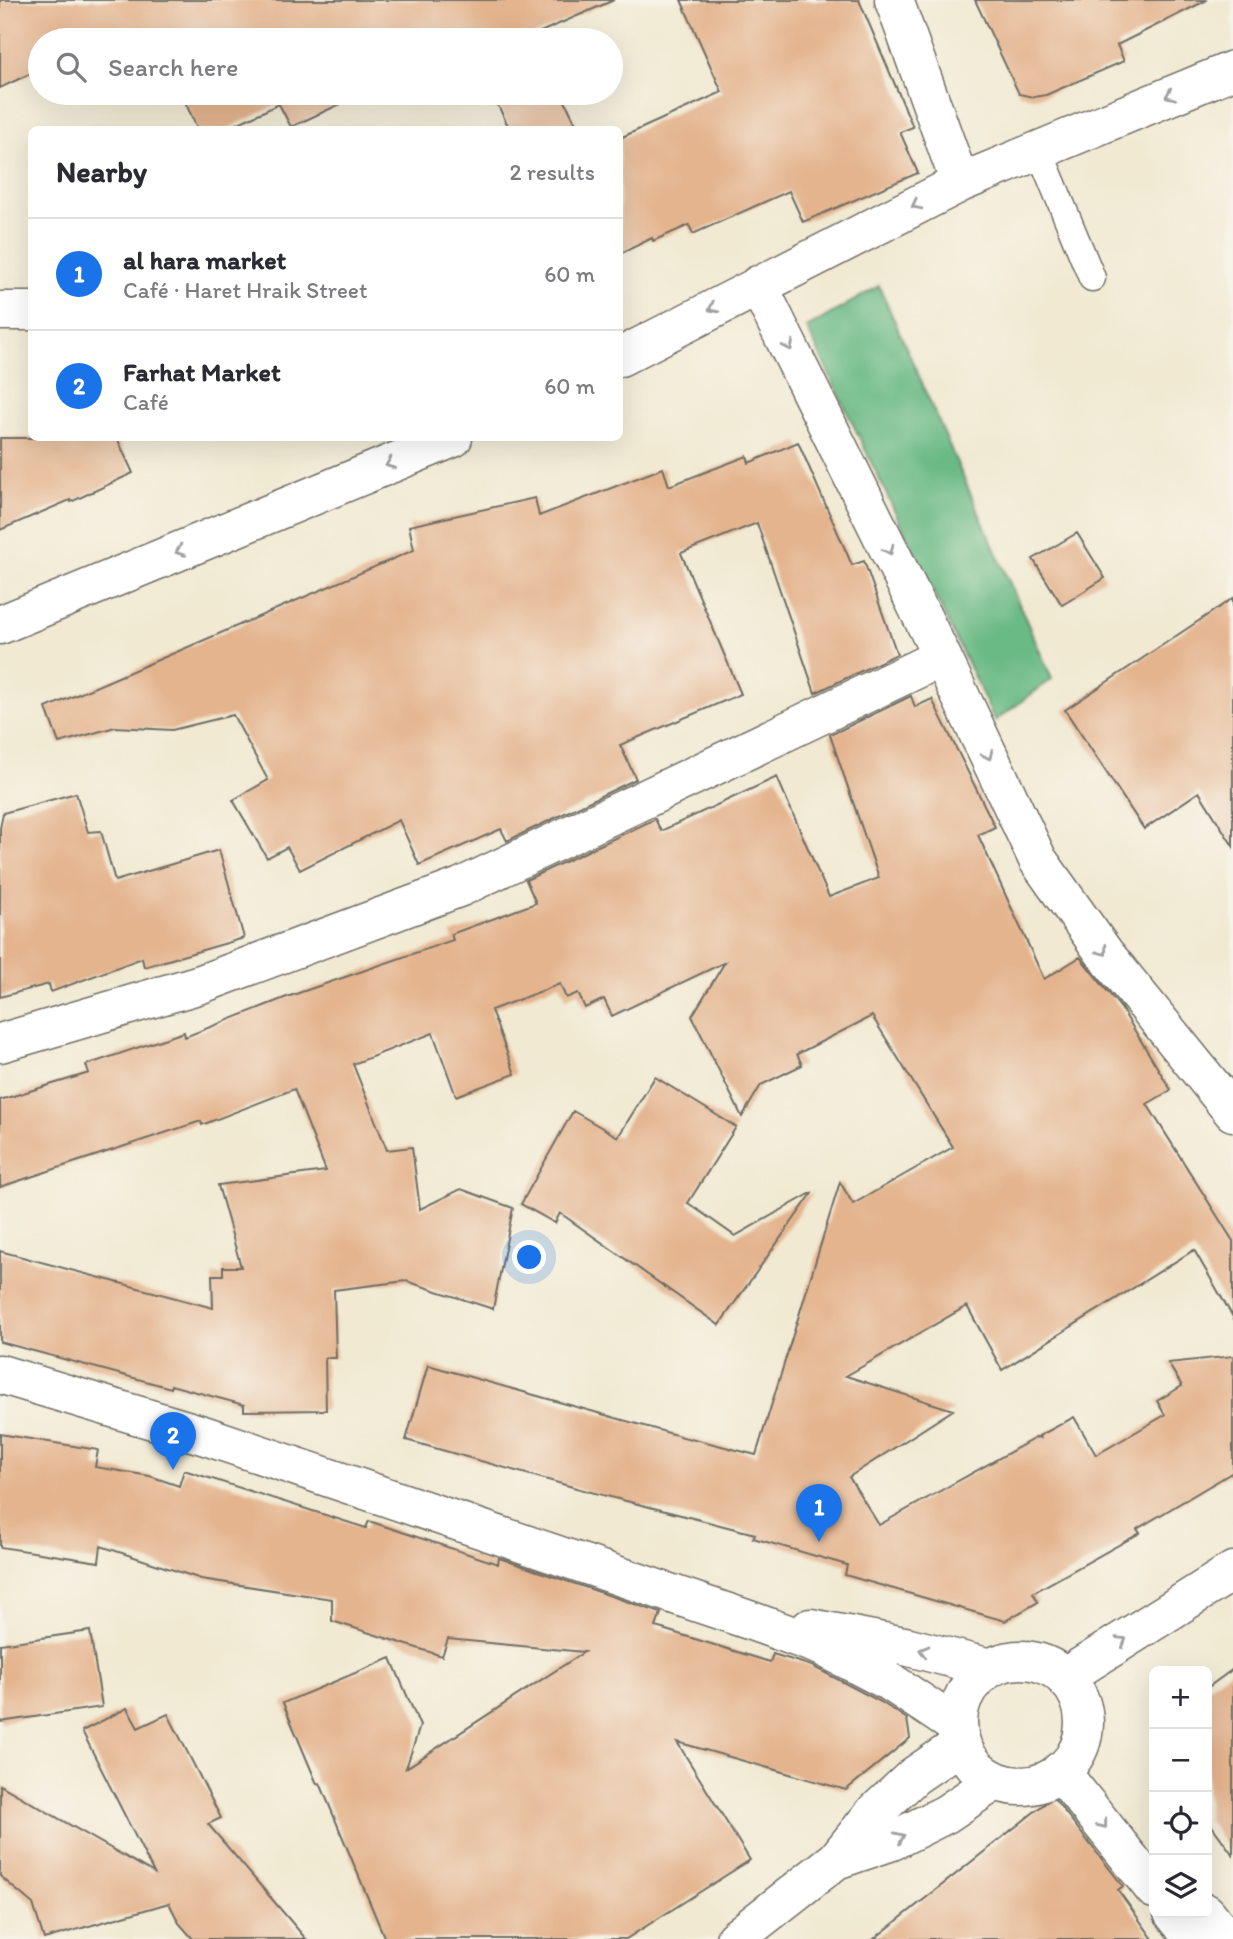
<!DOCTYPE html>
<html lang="en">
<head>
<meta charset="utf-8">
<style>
  body { margin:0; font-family:Itim,sans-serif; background:#f2f2f3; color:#2b2b33 }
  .controls { position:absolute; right:21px; bottom:21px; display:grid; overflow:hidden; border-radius:10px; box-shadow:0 7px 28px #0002 }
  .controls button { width:63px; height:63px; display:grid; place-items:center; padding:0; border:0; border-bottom:2px solid #e1e1e2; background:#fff; color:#2b2b33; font:35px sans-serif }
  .you { position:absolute; left:530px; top:1258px; width:24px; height:24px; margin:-18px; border:5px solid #fff; border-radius:50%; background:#1a73e8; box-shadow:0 0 0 10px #1a73e833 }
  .badge { display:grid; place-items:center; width:46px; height:46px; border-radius:50%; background:#1a73e8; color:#fff; font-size:23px; font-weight:700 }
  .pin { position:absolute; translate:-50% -58px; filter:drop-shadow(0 2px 4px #0008) }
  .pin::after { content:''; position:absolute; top:37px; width:24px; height:21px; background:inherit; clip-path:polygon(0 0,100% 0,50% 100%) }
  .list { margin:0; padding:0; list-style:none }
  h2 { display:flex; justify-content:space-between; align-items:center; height:91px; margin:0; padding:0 28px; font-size:30px }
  h2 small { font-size:23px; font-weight:400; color:#7c7c81 }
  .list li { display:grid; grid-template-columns:46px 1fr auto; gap:21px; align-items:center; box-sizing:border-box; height:112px; padding:0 28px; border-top:2px solid #e1e1e2 }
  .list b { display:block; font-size:26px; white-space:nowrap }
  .list p { margin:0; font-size:23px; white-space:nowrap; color:#7c7c81 }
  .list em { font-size:23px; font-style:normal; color:#7c7c81 }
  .icon { flex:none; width:38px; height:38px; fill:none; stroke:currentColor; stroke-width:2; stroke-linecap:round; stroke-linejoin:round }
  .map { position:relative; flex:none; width:1233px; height:1939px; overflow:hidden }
  .search { position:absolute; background:#fff; box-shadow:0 7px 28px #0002; left:28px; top:28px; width:595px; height:77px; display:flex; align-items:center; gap:18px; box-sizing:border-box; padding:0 24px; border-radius:38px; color:#7c7c81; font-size:26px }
  .panel { position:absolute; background:#fff; box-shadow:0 7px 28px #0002; left:28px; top:126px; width:595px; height:315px; border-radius:10px }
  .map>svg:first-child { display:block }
</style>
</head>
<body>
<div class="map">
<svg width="1233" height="1939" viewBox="0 0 1233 1939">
  <rect width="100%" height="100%" fill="#f7f3e8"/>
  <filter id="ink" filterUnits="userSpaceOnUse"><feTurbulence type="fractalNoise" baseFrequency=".0143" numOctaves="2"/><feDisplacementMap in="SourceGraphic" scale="14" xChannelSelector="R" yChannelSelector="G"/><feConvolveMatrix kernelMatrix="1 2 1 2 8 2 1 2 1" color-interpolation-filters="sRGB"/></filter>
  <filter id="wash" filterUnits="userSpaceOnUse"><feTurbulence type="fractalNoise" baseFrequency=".00686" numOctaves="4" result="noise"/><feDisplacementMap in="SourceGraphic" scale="28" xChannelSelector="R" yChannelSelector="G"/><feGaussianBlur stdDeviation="1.57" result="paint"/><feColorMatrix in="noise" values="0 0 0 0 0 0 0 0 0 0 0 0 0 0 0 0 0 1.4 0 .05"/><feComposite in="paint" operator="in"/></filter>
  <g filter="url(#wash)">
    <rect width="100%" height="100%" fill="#f1e9d2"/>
    <!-- forest -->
    <path fill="#6bba85" stroke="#4b7258" stroke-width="2" d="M879,286l173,393 -57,42 -188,-393z"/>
    <g id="blocks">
      <!-- building -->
      <path fill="#e4b48e" d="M0,0h614l-92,40h-482v29l-40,19z
        M681,0h178l54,127 -13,5 18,41 -115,49 -14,-31 -96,43 -4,-9 -36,16 -1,-3 -32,16v-116l102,-46z
        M975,0h232l-90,45 7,16 -78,34 -13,2 -14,-3z
        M181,93h183l-73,34 -12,-23 -55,26h-26z
        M492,93h69l18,37h-69z
        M0,438h117l16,35 -62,29 -1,-2 -70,30z
        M798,442l54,123 12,-4 33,93 -82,39 -58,-170 -76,30 60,141 -121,51 16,34 -129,62 -6,-12 -82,36 -20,-45 -99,50 -13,-23 -20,11 -34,-58 35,-20 -35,-65 -61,15 -57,-3 -56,16 -13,-35 368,-158 -5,-24 126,-28 4,18 124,-48 6,18 78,-30 2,7z
        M1077,533l28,45 -43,27 -29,-46z
        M1233,598v248l-34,-54 -55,37 -79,-119z
        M911,696l4,11 17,-8 63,128 -17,8 66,144 36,-22 41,51 50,82 -24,14 86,137v76l-39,-67 -192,120 -35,-64 -121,70 107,34 -104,67 30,48 158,-88 3,1 -1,-2 35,-19 22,38 69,-40 -8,-14 25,-15 -14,-23 65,-7v116l-96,57 3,4 -107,60 5,9 -33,19 -160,-46 2,-10 -94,-27 2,-4 -168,-43 -181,-51 22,-75 262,74 1,-1 65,17 84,-273 13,22 100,-57 -81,-131 -75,38 5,11 -41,20 -19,32 -50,-101 33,-54 -113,54 -8,-17 -19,9 -7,-15 -12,5 -6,-14 -69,26 24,64 -59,22 -23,-63 -80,31 34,86 25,-3 8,62 41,-20 52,19 -20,101 -87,-28 -72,9 2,68h-11l1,52 -82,1v-6l-73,-20v3l-171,-46v-91l213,57 -1,-33h11v-8h18l-23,-82 108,-14 -32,-82 -92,36 -1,-4 -201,66v-87l89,-27 -3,-8 98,-33 1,5 102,-40 166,-57 -2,-6 85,-31 -10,-23 129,-61 6,12 116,-54 52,120 50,-19 -49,-143z
        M76,793l12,39 13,-1 14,50 104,-31 25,88 -100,29 -2,-9 -91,34 -2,-8 -49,13v-169l3,-15z
        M655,1077l81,50 -48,76 47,33 78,-44 -94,133 -159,-112 -5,10 -34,-19 52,-93 45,26z
        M0,1434l98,16 -3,17 55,9 29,10 5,-16 182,58 3,-7 129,43 1,-6 162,55 -5,14 114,35 3,-8 39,12 69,36 26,17 3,19 -64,52 -169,-48 73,118 -124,79h-241l-65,-156 -3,1 -34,-81 108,-45 29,68 -14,42 178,-116 -136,-13 -6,17 -110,-35v-22l-131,-20 -100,-33 -2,16 -99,-15z
        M90,1631l12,76 -102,15v-78z
        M1233,1669v186l-26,-36v-131z
        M127,1708l11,20 30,-14 53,104 -13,6 98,115h-113l-14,-16 -10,-20 -125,36 -11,-35 -33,-28v-91l154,88 -72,-142z
        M1053,1797l70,89 -5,4 35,49h-279z"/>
    </g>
  </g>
  <g filter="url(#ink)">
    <use href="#blocks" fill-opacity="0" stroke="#706e65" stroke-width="2"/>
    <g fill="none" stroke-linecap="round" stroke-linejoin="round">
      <!-- service casing -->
      <g stroke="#706e65" stroke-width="29">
        <path id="service" d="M1039,150l53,128"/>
      </g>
      <!-- minor casing -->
      <g stroke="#706e65" stroke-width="41">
        <path id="minor" d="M894,0l66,183
          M758,285l184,372 96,203 67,94 128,158
          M0,311h32
          M620,357l340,-174 273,-113
          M0,625l453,-187
          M0,1043l201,-59 260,-97 481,-230
          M0,1374l206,62 540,183 75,27 71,37 66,44
          M810,1628l99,19 81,21"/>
      </g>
      <!-- tertiary casing -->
      <g stroke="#706e65" stroke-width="41">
        <path id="tertiary" d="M958 1723a63 63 0 1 1 126 0a63 63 0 1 1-126 0Z
          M1065,1677l168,-106
          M1060,1771l94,118
          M836,1860l56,-19 54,-27 49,-33
          M1173,1913l21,26
          M1206,1913l21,26
          M735,1939l101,-79 36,-45 42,-39 47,-32"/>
      </g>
      <!-- service -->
      <use href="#service" stroke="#fff" stroke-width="26"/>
      <!-- minor -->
      <use href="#minor" stroke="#fff" stroke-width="38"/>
      <!-- tertiary -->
      <use href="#tertiary" stroke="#fff" stroke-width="38"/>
    </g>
    <!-- one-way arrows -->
    <defs><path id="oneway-chevron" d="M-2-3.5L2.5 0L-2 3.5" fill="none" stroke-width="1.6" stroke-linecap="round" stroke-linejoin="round" transform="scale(1.75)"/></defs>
    <g stroke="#a0a0a0">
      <use href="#oneway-chevron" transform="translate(1170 95) rotate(157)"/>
      <use href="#oneway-chevron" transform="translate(916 205) rotate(153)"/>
      <use href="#oneway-chevron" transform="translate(713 308) rotate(153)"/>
      <use href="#oneway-chevron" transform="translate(789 346) rotate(64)"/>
      <use href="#oneway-chevron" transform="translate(390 464) rotate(158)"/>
      <use href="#oneway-chevron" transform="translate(889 550) rotate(64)"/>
      <use href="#oneway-chevron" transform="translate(180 551) rotate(158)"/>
      <use href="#oneway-chevron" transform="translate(988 755) rotate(65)"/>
      <use href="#oneway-chevron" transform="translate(1103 951) rotate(53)"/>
      <use href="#oneway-chevron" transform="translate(1122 1641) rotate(-32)"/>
      <use href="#oneway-chevron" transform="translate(924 1651) rotate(-165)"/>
      <use href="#oneway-chevron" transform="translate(1103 1824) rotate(51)"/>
      <use href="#oneway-chevron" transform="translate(900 1837) rotate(-25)"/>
    </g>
  </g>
</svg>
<div class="controls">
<button>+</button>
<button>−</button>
<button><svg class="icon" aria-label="locate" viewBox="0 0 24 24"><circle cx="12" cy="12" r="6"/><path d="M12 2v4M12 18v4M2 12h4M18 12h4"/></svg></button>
<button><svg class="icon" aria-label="layers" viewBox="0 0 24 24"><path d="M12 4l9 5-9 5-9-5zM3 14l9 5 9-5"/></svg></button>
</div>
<div class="you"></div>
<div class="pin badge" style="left:819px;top:1542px">1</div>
<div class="pin badge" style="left:173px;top:1470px">2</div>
<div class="search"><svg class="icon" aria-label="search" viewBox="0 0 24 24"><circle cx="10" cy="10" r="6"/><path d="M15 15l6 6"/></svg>Search here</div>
<section class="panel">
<h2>Nearby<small>2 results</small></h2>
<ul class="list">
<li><span class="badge">1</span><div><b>al hara market</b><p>Café · Haret Hraik Street</p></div><em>60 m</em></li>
<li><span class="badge">2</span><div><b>Farhat Market</b><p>Café</p></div><em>60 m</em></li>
</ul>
</section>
</div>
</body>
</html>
